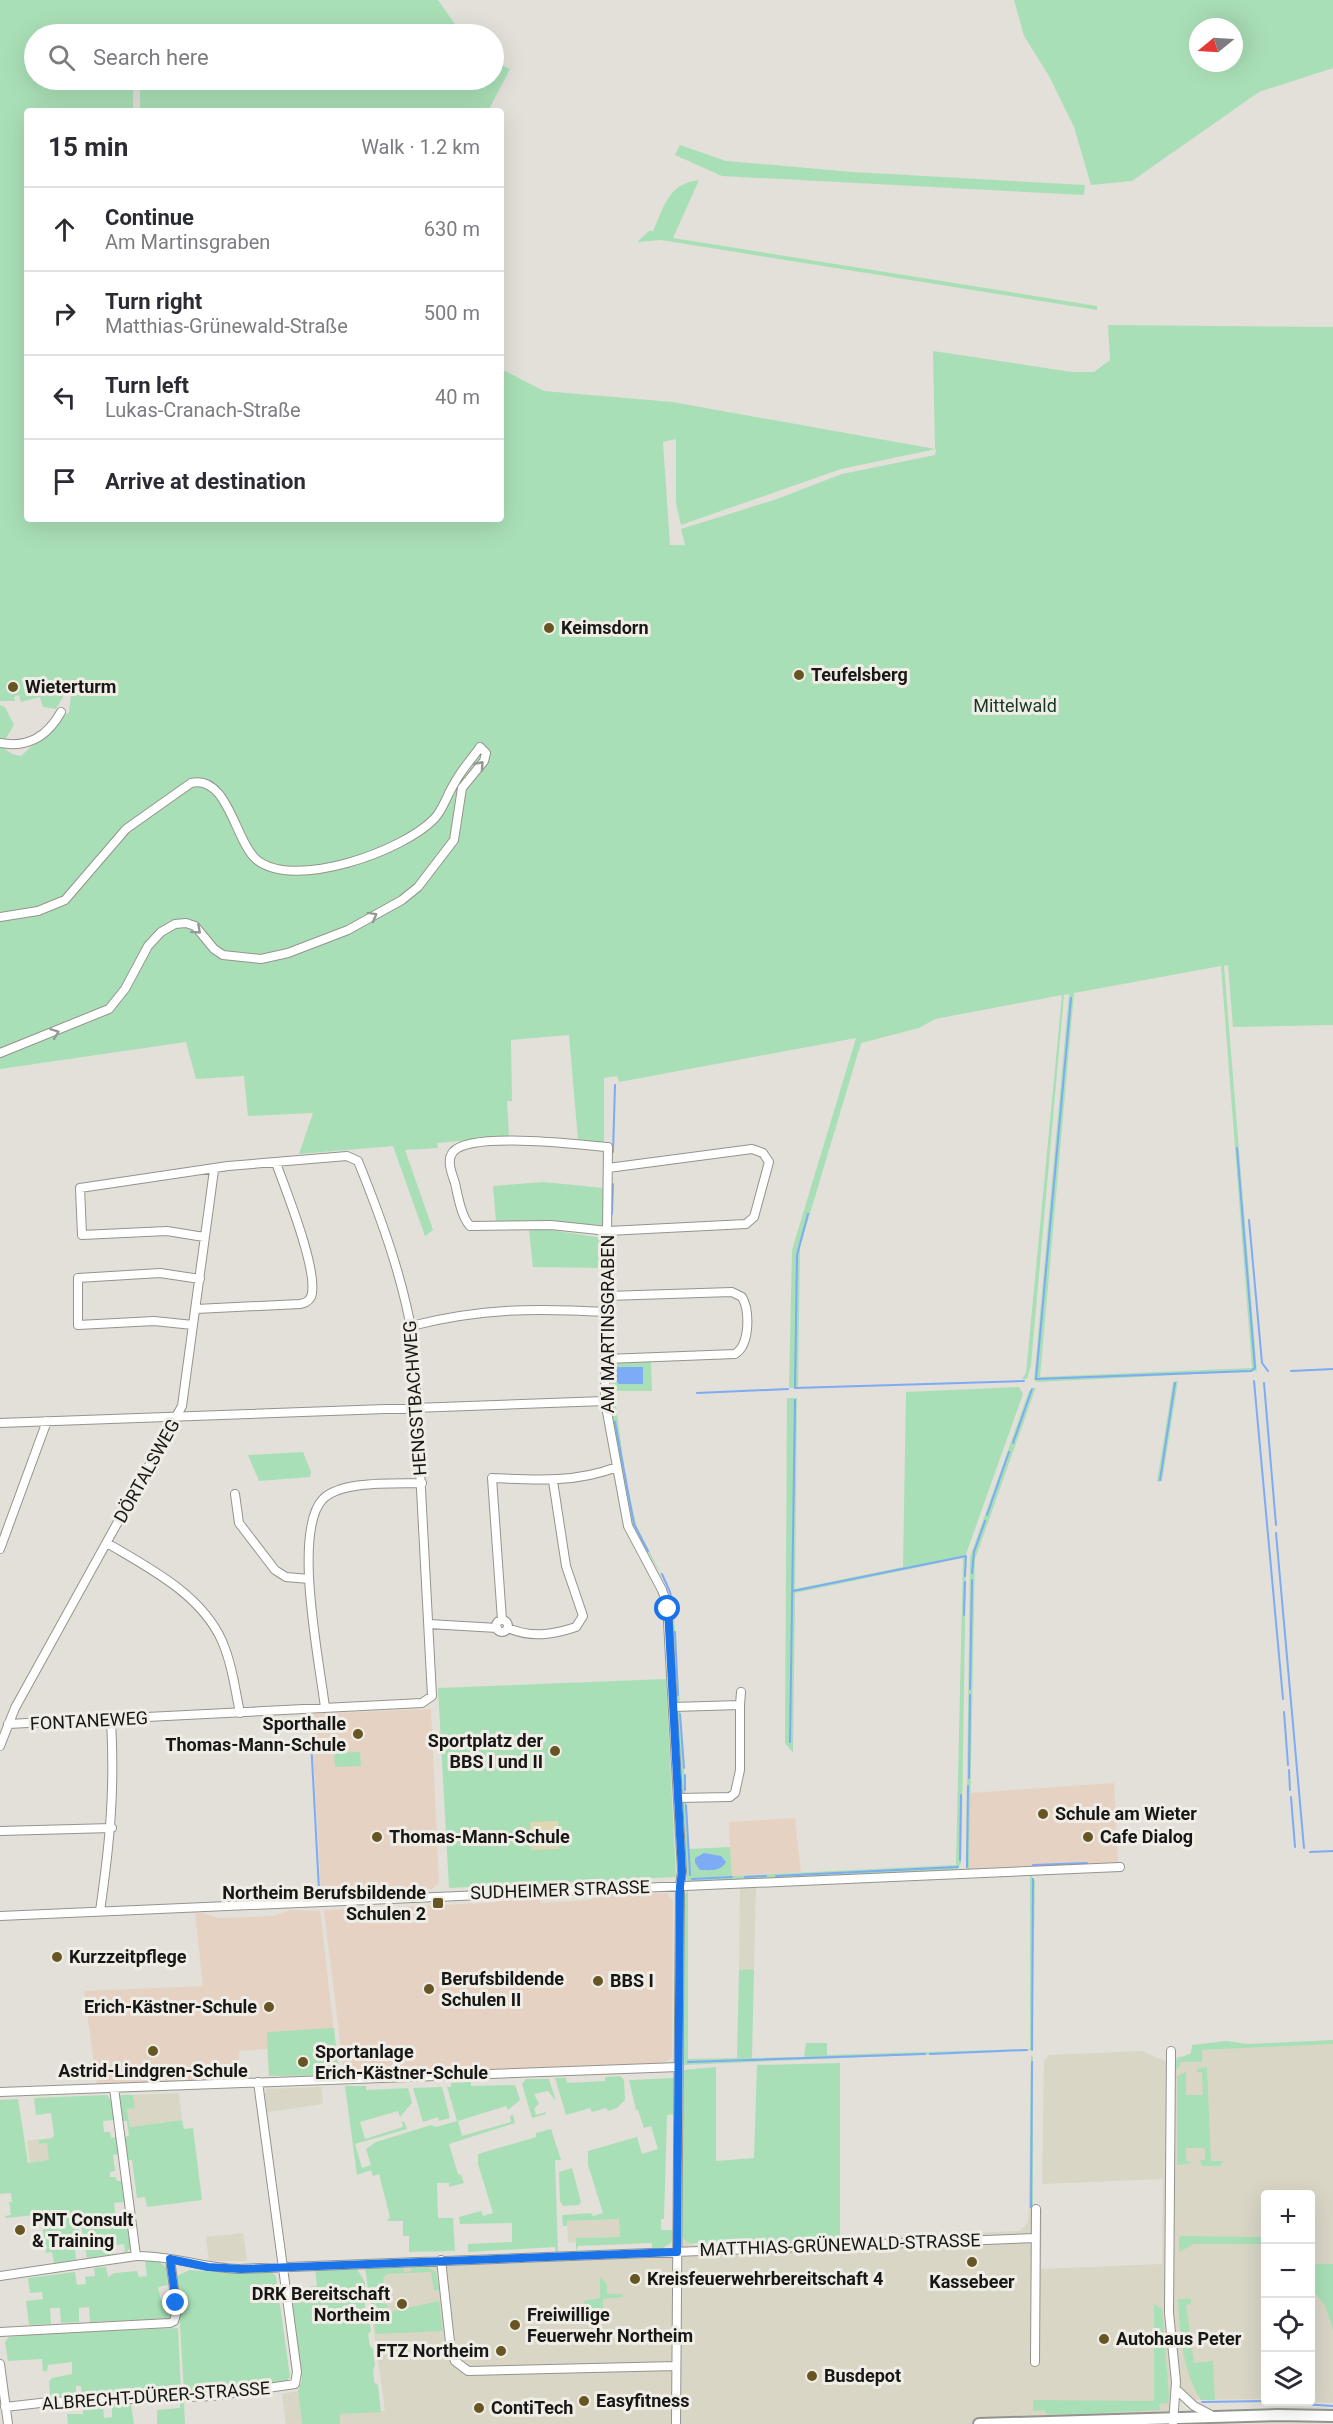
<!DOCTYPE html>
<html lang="en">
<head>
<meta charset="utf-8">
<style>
  body { margin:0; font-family:Roboto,sans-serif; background:#f7f7f7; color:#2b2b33 }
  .controls { position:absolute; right:18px; bottom:18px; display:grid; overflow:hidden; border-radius:6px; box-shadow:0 6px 24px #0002 }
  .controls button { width:54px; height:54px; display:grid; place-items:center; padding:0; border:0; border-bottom:2px solid #e1e1e2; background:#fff; color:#2b2b33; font:30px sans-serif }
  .compass { position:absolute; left:1189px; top:18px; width:54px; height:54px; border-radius:50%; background:#fff; box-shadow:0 6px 24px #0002; rotate:252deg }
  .stop { position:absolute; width:18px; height:18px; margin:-14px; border:4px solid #1a73e8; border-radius:50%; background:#fff }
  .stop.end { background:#1a73e8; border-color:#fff; box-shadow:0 2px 6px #0008 }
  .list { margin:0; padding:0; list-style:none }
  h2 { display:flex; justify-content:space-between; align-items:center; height:78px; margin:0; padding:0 24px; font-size:26px }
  h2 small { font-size:20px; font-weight:400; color:#7c7c81 }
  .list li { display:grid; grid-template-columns:39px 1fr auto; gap:18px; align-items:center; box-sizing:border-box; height:84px; padding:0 24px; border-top:2px solid #e1e1e2 }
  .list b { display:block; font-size:22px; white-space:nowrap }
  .list p { margin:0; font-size:20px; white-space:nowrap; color:#7c7c81 }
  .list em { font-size:20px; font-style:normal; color:#7c7c81 }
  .icon { flex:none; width:33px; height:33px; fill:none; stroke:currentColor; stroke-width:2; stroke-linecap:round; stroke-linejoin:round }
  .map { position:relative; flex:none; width:1333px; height:2424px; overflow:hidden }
  .search { position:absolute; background:#fff; box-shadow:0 6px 24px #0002; left:24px; top:24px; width:480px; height:66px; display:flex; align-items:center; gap:15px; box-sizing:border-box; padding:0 21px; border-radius:33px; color:#7c7c81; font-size:22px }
  .panel { position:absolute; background:#fff; box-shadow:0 6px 24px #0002; left:24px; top:108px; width:480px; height:414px; border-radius:6px }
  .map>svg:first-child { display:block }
</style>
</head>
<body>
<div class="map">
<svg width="1333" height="2424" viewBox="0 0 1333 2424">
  <rect width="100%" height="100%" fill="#e2e0d8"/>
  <!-- built -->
  <path fill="#d9d6c6" d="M756,1886l-2,83 -15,1 1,-83z
    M1333,2044v359l-44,-1h21v-208h-44l-1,205 -86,1 -4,22 11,2h-846v-10l45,-3 -20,-143 3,-3 311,-11 2,-19 14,10 22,-1 303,-13 8,-9 1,-14 13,1 -1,60 121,-5 1,-85 -121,5 2,-123 5,-6 93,-4 23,10 15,-5 22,5v-11z
    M321,2087l2,17 -56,8 -2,-18 2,-5z
    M179,2093l3,27 -52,7 -3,-18 8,-1 -2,-13z
    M38,2139l1,5 8,-1 3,17 -20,3 -3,-22z
    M620,2219v18l-44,1v4l-8,1 -1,-22z
    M243,2233l4,28h-38l-3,-24z
    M298,2391l4,33h-16l-4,-30z"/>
  <!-- education -->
  <path fill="#e6d2c3" d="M431,1709l8,174 -7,6 -90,5 -5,-3 -16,1 -10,-178z
    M1114,1783l4,80 -149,6 1,-76z
    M795,1818l6,54 -70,4 -2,-54z
    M667,1893l6,8 -1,157 -8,5 -320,11 -20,-164 162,-7 49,-6 7,6 47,-3 12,-5z
    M289,1910l31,1 19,164 -70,1 -2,-27 -28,2 1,27 -143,6 -13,-93 119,-5 -8,-73h8l15,5 56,-2z"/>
  <!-- green -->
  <path fill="#a9dfb6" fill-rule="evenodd" d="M0,0h438l24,34h-428v46h99v31h-106v408h474v-150l43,22 128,11 263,47 -2,-98 139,21h22l16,-12 -2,-35 225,2v698l-100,2 -5,-62 -4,1 33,405 -219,11 -4,-2 35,-386 -5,1 -33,370 -4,14h-5l4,-6 36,-378 -127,24 -16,9 -58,15 -61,204 -2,141h-9l3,-138 64,-212 -237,44 -2,-6 -13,2v64l-26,-2 -9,-105 -58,5 1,61h-5l2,36 -72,6 1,5 -33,2 28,80 -8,6 -32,-90 -94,8 14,-41 -65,3 -4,-40 -48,3 -10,-37 -186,27v-364l5,2 9,18 -13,21 11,8 9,2 48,-44 2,-17 -6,-2 -9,16 -13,-2 -3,-10 -19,5 -2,-7 -5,2 1,4h-15zM676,439v64l5,22 160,-56 95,-20 -1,6 -93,19 -68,26 -93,29 4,16h-15l-7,-103zM1221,966l31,402 -212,9 34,-384z
    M1014,0h319v68l-74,24 -127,89 -41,4 -17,-58 -25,-51 -25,-40zM1198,27h36v36h-36z
    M494,62l16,7 -22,42h-348v-31h354z
    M680,145l46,16 127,11 232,13 -1,10 -362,-19 -47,-21z
    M699,180l-26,58 424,68v4l-436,-70 -24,2 12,-11h4c12,-26 15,-47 46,-51z
    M543,1182l61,6 -1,37 -58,-3 -1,-2 -48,2 -3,-36z
    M545,1229l58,9 -1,30 -69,-1 -4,-37z
    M615,1362h36l1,29h-38l-3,-4v-19z
    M1178,1381l-16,100 -5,1 16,-100z
    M1019,1387l4,7 -57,160 -4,269 -1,40 -4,7 -270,12 -15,-279 -5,-17 -34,-61 -23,-113 2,-5 4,-1 10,76 11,45 36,71 16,251 41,-2 2,29 224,-11 7,-307 -168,35 -2,160 -8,-10 2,-345h10l-2,191 108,-22 3,-175z
    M1036,1387l-61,172 -6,310h-3l4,-312 59,-166z
    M303,1452l8,20 -1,5 -51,4 -11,-26z
    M666,1679l10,198 -227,11 -11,-200z
    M360,1752l1,14 -26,1 -1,-14z
    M1030,1874l5,7 -3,169 -349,15 1,-169 4,-6v169l49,-1 2,-88 15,-1 -2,89 52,-1 2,-14h21v12l203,-6z
    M334,2028l5,47 -70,1 -2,-44z
    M1333,2040v4l-131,6v12h-22v4l-5,4 1,-10 15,-7 1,-8 35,-4 21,3z
    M1031,2055l2,2v151h-4z
    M840,2063v176l-123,5 -29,-1 -7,-7 2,-166 33,-3v94l38,-3 3,-93z
    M1207,2067l4,94h13l-4,5h-18l-2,-6h5v-12h-19v13l6,2 -15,2v-89l13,-6 -4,2v23h17l-1,-23h-5v-3z
    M620,2076l4,4 1,20 -8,8 -9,3 -2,-3 -14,4 -2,-4 -24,7 -11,-37h11l1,5 38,-2v-4z
    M675,2078l-1,36 -7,1 -3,104h-3v11h13l-3,13 -10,6h-9v-6l-74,3 -2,6v-14l44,-1 -1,-18 -52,2v5h-4l-1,-11 29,-2 2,3 10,-3 -15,-48v-14l49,-14 5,17 16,-5 -7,-23 -7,2 -6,-18h-2l-7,-30z
    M526,2079h23l7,22 -8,-10 -14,3 5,10 -5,4 2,7 10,-3v2l-14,4 -10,-34z
    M471,2082v4l44,-1 5,15 -12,10 -2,-4 -48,15 4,15 49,-14 -1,-6 3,-1 2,8 -66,21 9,30 3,1 3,8 -15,4v-4h-12l1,35h15l2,33 -46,1v-16h-6v-15h-16l3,-4 -11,-43 -6,2 -2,-6 -14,5 -12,-89h21v4l42,-2 4,15 -12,14 -2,-6 -38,11 5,17 38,-12 -1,-5 2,-1 3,8 -52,15 7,24 9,-3 -5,-16 10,-7 55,-17 5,2 21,-6 -10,-34h4v-4z
    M442,2087l8,31 -11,3 -1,-4 -15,5 -10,-34z
    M107,2095l5,7 2,18 -11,1 1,11h6l1,6 5,-1 3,17 -6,1 2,16 -5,1v5h6l1,4h5l3,21 -11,1 2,17 11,-1 4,28 -5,6 -6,1 5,-3 -1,-7 -15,2 1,7 6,1 -29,4 -7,-39h-3l6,29 -8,1 1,11 -22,3 -2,-11 -6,1 -4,-29h-5l-2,-9 -29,3 -1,-2 6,-1 -2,-13h3l-1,-9 -11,1v-94l18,-1 10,64 21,-3 -2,-17 -8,1 -1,-4 14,-2 2,-3 -3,-22 -15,2 -2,-17z
    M121,2095h12l2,13 -8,1 3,18 52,-7 2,9 9,-1 9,72 -55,7 -2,-10 -8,1 -5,-38h-5l-3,-23 5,-1 -2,-15h-6l-3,-22z
    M551,2129l10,31h-6l3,93h-2l-1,-6 -87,5v-8l44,-2v-19l-52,1 -1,-7 22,-6 2,5 10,-3 -15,-49v-10l58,-17v-4z
    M572,2168l9,34 -2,3 -16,1 -3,-5 -1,-29z
    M1179,2236l86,1v7h-71l-15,8z
    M1310,2259l6,5h17v66l-8,-25 -12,-14c1,-12 -3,-20 -3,-32z
    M145,2261l14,1 7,5 2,18 -10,2 3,13 10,2 1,13 -5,4 -77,3 -1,-15 -10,1v14l-18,1 -1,-15h-10l1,16 -22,1 -3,-24 17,-2 -1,-7 -12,1 -2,-15 47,-6 2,13 9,-1 -1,-7 10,-1 -1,-8 12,-1 2,10 6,-4 23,-2 2,6 8,-1z
    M426,2265l10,8 3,17h-5l-3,-18 -44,2 -4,4 2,17 -4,1 2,8h4l2,8 50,-11 4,30 -67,3 -11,-66 38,-2 1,6 7,-1v-5z
    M357,2269l8,13v27l3,3 3,19 -3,3 2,12 3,3 2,17 -2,3 1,13 4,3 3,27 -41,2v10h-38l-4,-33 4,-11 -12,-91 27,-3 -2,-16z
    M190,2270l44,3 37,-1 5,4 14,101 -5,6 -101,9 -7,-116z
    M600,2277l7,7v10h15l1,3 -20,2v12l-18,-2 -1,-8 16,-3z
    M1178,2299h13v5l-5,1 8,58 19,-2 2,39h-14c-19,-30 -21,-66 -23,-101z
    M1154,2304l8,5 7,86 -1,8 -9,1 1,6 -90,5 -24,-1 -1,-4 -12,1v-11l121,1z
    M178,2328l3,65 -99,3 -1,-10h-5v11l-26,1 -1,-17 3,-3 20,-4v-12l-24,3 -1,6h-4l-1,-12 -34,2 -3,-19 4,-5 23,-3z
    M180,2402h4l1,22h-28v-14l23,-2z
    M131,2404l3,20h-66l-1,-10h16v-8l20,-1 1,13 8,-1v-12z"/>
  <!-- sand -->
  <path fill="#e0d7b2" d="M558,1821l1,28 -28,1 -1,-28z"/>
  <!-- water -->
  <path fill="#7eabf5" d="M616,1367h27v17h-24l-3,-3z
    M704,1853l17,3 5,6c-6,10 -16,8 -26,8l-5,-7v-5z"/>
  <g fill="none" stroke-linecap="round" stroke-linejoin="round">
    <!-- stream -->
    <path stroke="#7eabf5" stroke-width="2" d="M1071,998l-35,381 215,-8 4,-3 -18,-220
      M613,1152l2,-67
      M612,1214l1,-30
      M808,1214l-11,41 -2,133 229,-7
      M1249,1220l13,143 6,8
      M611,1280l1,-33
      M610,1343l1,-28
      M1291,1371l42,-2
      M609,1372v16l4,6
      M1254,1381l29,318
      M1264,1383l12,142
      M697,1393l91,-4
      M615,1422l19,102 14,27
      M1013,1443l19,-54
      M1160,1480l15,-97
      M987,1515l22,-63
      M1276,1533l28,315
      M972,1573l2,-21 11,-31
      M662,1574l8,18 4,20
      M793,1591l173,-35 -1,20
      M964,1615l1,-33
      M675,1632l3,63
      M970,1689l2,-109
      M1284,1712l4,53
      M680,1714l4,54
      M311,1740l8,150
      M790,1742l5,-342
      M1289,1770l1,20
      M685,1775v15
      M969,1778l1,-83
      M1291,1797l4,50
      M686,1805l4,70
      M1310,1852l23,-1
      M960,1860l1,-65
      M1033,1865l54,-2
      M967,1867l1,-81
      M776,1876l182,-9
      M745,1877l21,-1
      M692,1879l40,-2
      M1032,2050l1,-171
      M930,2054l97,-4
      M688,2062l237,-8
      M1031,2207l1,-145
      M1202,2402l64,-1
      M1268,2402l65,4"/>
    <!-- street casing -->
    <g stroke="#95948c" stroke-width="10">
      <path id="street" d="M0,743c28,5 47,-6 61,-31
        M0,917l38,-6 27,-11 61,-71 65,-46c37,-9 44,59 66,77 38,30 146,-9 177,-41 9,-9 13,-24 20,-35 7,-14 18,-25 26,-37l6,6 -2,8 -22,27 -8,52 -36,47 -16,13 -54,30 -60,23 -27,6 -38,-4 -9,-6 -19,-23 -9,-3 -11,1 -14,8 -13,14 -23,43 -16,20 -109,44
        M608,1168l144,-19 11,4 6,9 -15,55 -8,7 -138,7 -57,-6 -81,1c-9,-10 -12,-30 -15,-43 -3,-9 -9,-23 -2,-31 17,-21 128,-7 155,-5l-3,254 23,125 34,64 5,14 15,267 -2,15 -4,538
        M196,1309l104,-5c5,-1 8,-2 11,-7 9,-23 -26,-109 -35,-134
        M193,1325l-39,-4 -76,4v-47l82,-5 40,6
        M411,1326c71,-18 124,-18 196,-14
        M606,1359l129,-5c15,-9 15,-43 7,-57l-10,-5 -125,4
        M0,1423l605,-22
        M235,1494l4,29 36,47 11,7 23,2
        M107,1543c42,25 94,51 115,98 10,23 13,48 18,72
        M0,1549l47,-128
        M502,1620l-10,-142c42,2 84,5 125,-11
        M496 1626a6 6 0 1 1 12 0a6 6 0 1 1-12 0Z
        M429,1624l68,4
        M508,1628c23,10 44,7 68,-1l7,-11 -17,-50 -13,-85
        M740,1705l1,-13
        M673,1707l67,-2v65l-5,23 -5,4 -52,1
        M325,1708c-5,-44 -33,-177 -2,-209 19,-19 73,-15 99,-16
        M8,1724l414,-21 10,-7 -19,-357c-10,-61 -32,-121 -55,-178l-11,-5 -119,10 -148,22 2,47 85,-4 37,6
        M0,1746l15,-38 167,-302 32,-236
        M0,1831l112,-3
        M100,1911c10,-69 15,-122 11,-191
        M0,1916l1120,-49
        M1171,2051l-2,262 7,69 -3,42
        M114,2088l22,168
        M0,2092l679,-25
        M441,2260l10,91 4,10 13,10 208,-5
        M0,2276l136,-20c34,-1 67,12 102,13l797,-31
        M0,2332l170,-9 4,-2 3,-10 -7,-52
        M1035,2362l1,-153
        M0,2364l8,60
        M1179,2392l15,14 19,10
        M5,2407l44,-5 163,-6 83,-12 2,-12 -39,-290"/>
    </g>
    <!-- secondary casing -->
    <g stroke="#95948c" stroke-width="14">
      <path id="secondary" d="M979,2424l298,-9 56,1"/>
    </g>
    <!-- street -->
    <use href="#street" stroke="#fff" stroke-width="8"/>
    <!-- secondary -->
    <use href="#secondary" stroke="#fff" stroke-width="10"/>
  </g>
  <!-- one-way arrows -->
  <defs><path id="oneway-chevron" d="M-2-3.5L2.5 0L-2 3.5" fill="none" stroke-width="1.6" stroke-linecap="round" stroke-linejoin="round" transform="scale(1.5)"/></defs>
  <g stroke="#979796">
    <use href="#oneway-chevron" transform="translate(480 765) rotate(-48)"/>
    <use href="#oneway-chevron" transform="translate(373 916) rotate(-29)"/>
    <use href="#oneway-chevron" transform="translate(197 930) rotate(42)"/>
    <use href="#oneway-chevron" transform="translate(55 1033) rotate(-21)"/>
  </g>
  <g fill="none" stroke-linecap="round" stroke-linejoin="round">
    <!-- route -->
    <path stroke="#1a73e8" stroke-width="8" d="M176,2303l-6,-44 38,8 33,2 436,-17 3,-366 2,-14 -14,-263"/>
  </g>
  <!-- markers -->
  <g fill="#675624" stroke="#efede5" stroke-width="2">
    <circle cx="549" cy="628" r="6"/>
    <circle cx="799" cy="675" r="6"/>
    <circle cx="13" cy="687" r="6"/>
    <circle cx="358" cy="1734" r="6"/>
    <circle cx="555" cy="1751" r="6"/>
    <circle cx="1043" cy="1814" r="6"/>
    <circle cx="377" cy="1837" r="6"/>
    <circle cx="1088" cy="1837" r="6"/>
    <rect x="432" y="1897" width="12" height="12" rx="3"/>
    <circle cx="57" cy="1957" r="6"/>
    <circle cx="598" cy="1981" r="6"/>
    <circle cx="429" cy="1989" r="6"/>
    <circle cx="269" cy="2007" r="6"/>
    <circle cx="153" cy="2051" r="6"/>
    <circle cx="303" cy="2062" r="6"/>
    <circle cx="20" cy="2230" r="6"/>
    <circle cx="972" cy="2262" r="6"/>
    <circle cx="635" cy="2279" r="6"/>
    <circle cx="402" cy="2304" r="6"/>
    <circle cx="515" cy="2325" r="6"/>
    <circle cx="1104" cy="2339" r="6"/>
    <circle cx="501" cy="2351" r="6"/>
    <circle cx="812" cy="2376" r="6"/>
    <circle cx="584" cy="2401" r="6"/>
    <circle cx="479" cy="2408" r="6"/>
  </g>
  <g text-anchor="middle" stroke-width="6" stroke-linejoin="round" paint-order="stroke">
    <!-- poi labels -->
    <g font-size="18" font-weight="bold" fill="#181715" stroke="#efede5" text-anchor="start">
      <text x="561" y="634">Keimsdorn</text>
      <text x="811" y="681">Teufelsberg</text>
      <text x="25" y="693">Wieterturm</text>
      <text x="346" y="1730" text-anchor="end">Sporthalle<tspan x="346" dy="21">Thomas-Mann-Schule</tspan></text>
      <text x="543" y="1747" text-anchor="end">Sportplatz der<tspan x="543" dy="21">BBS I und II</tspan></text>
      <text x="1055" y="1820">Schule am Wieter</text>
      <text x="389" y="1843">Thomas-Mann-Schule</text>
      <text x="1100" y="1843">Cafe Dialog</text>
      <text x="426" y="1899" text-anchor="end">Northeim Berufsbildende<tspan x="426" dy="21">Schulen 2</tspan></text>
      <text x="69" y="1963">Kurzzeitpflege</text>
      <text x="441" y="1985">Berufsbildende<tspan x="441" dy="21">Schulen II</tspan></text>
      <text x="610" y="1987">BBS I</text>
      <text x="257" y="2013" text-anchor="end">Erich-Kästner-Schule</text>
      <text x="315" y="2058">Sportanlage<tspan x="315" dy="21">Erich-Kästner-Schule</tspan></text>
      <text x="153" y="2077" text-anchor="middle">Astrid-Lindgren-Schule</text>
      <text x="32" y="2226">PNT Consult<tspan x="32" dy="21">&amp; Training</tspan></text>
      <text x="647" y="2285">Kreisfeuerwehrbereitschaft 4</text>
      <text x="972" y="2288" text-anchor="middle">Kassebeer</text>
      <text x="390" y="2300" text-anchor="end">DRK Bereitschaft<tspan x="390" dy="21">Northeim</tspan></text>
      <text x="527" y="2321">Freiwillige<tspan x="527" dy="21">Feuerwehr Northeim</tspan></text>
      <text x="1116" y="2345">Autohaus Peter</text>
      <text x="489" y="2357" text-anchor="end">FTZ Northeim</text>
      <text x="824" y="2382">Busdepot</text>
      <text x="596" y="2407">Easyfitness</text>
      <text x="491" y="2414">ContiTech</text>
    </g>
    <!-- park labels -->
    <g font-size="18" fill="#153921" stroke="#efede5">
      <text x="1015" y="712">Mittelwald</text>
    </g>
    <!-- street labels -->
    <g font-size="18" fill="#181715" stroke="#efede5">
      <text transform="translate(608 1324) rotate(-90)" y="6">AM MARTINSGRABEN</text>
      <text transform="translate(415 1398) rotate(-94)" y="6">HENGSTBACHWEG</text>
      <text transform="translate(147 1471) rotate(-61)" y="6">DÖRTALSWEG</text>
      <text transform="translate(89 1721) rotate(-3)" y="6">FONTANEWEG</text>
      <text transform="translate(560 1890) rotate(-2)" y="6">SUDHEIMER STRASSE</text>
      <text transform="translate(840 2245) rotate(-2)" y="6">MATTHIAS-GRÜNEWALD-STRASSE</text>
      <text transform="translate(156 2396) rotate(-4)" y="6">ALBRECHT-DÜRER-STRASSE</text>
    </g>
  </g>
</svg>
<div class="controls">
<button>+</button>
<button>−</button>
<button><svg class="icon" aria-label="locate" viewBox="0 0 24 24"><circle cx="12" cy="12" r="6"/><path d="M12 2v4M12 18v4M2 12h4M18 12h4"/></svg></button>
<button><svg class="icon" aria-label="layers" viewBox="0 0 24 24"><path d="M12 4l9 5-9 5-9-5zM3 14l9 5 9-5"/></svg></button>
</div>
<svg class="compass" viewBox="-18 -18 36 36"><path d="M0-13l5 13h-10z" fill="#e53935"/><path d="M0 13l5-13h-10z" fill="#7c7c81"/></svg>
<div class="stop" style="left:668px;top:1609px"></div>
<div class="stop end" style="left:176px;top:2303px"></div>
<div class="search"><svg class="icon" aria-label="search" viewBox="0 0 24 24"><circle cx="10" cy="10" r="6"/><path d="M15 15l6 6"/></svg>Search here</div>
<section class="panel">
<h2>15 min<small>Walk · 1.2 km</small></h2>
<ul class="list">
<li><svg class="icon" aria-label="ahead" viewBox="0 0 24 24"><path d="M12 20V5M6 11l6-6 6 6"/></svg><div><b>Continue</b><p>Am Martinsgraben</p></div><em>630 m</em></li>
<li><svg class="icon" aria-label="right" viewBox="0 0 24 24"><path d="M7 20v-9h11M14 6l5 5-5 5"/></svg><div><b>Turn right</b><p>Matthias-Grünewald-Straße</p></div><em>500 m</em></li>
<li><svg class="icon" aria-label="left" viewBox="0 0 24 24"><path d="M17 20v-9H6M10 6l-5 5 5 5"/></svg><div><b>Turn left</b><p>Lukas-Cranach-Straße</p></div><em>40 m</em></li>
<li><svg class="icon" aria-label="arrive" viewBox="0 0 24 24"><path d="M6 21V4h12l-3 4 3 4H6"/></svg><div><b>Arrive at destination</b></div></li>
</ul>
</section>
</div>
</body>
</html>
